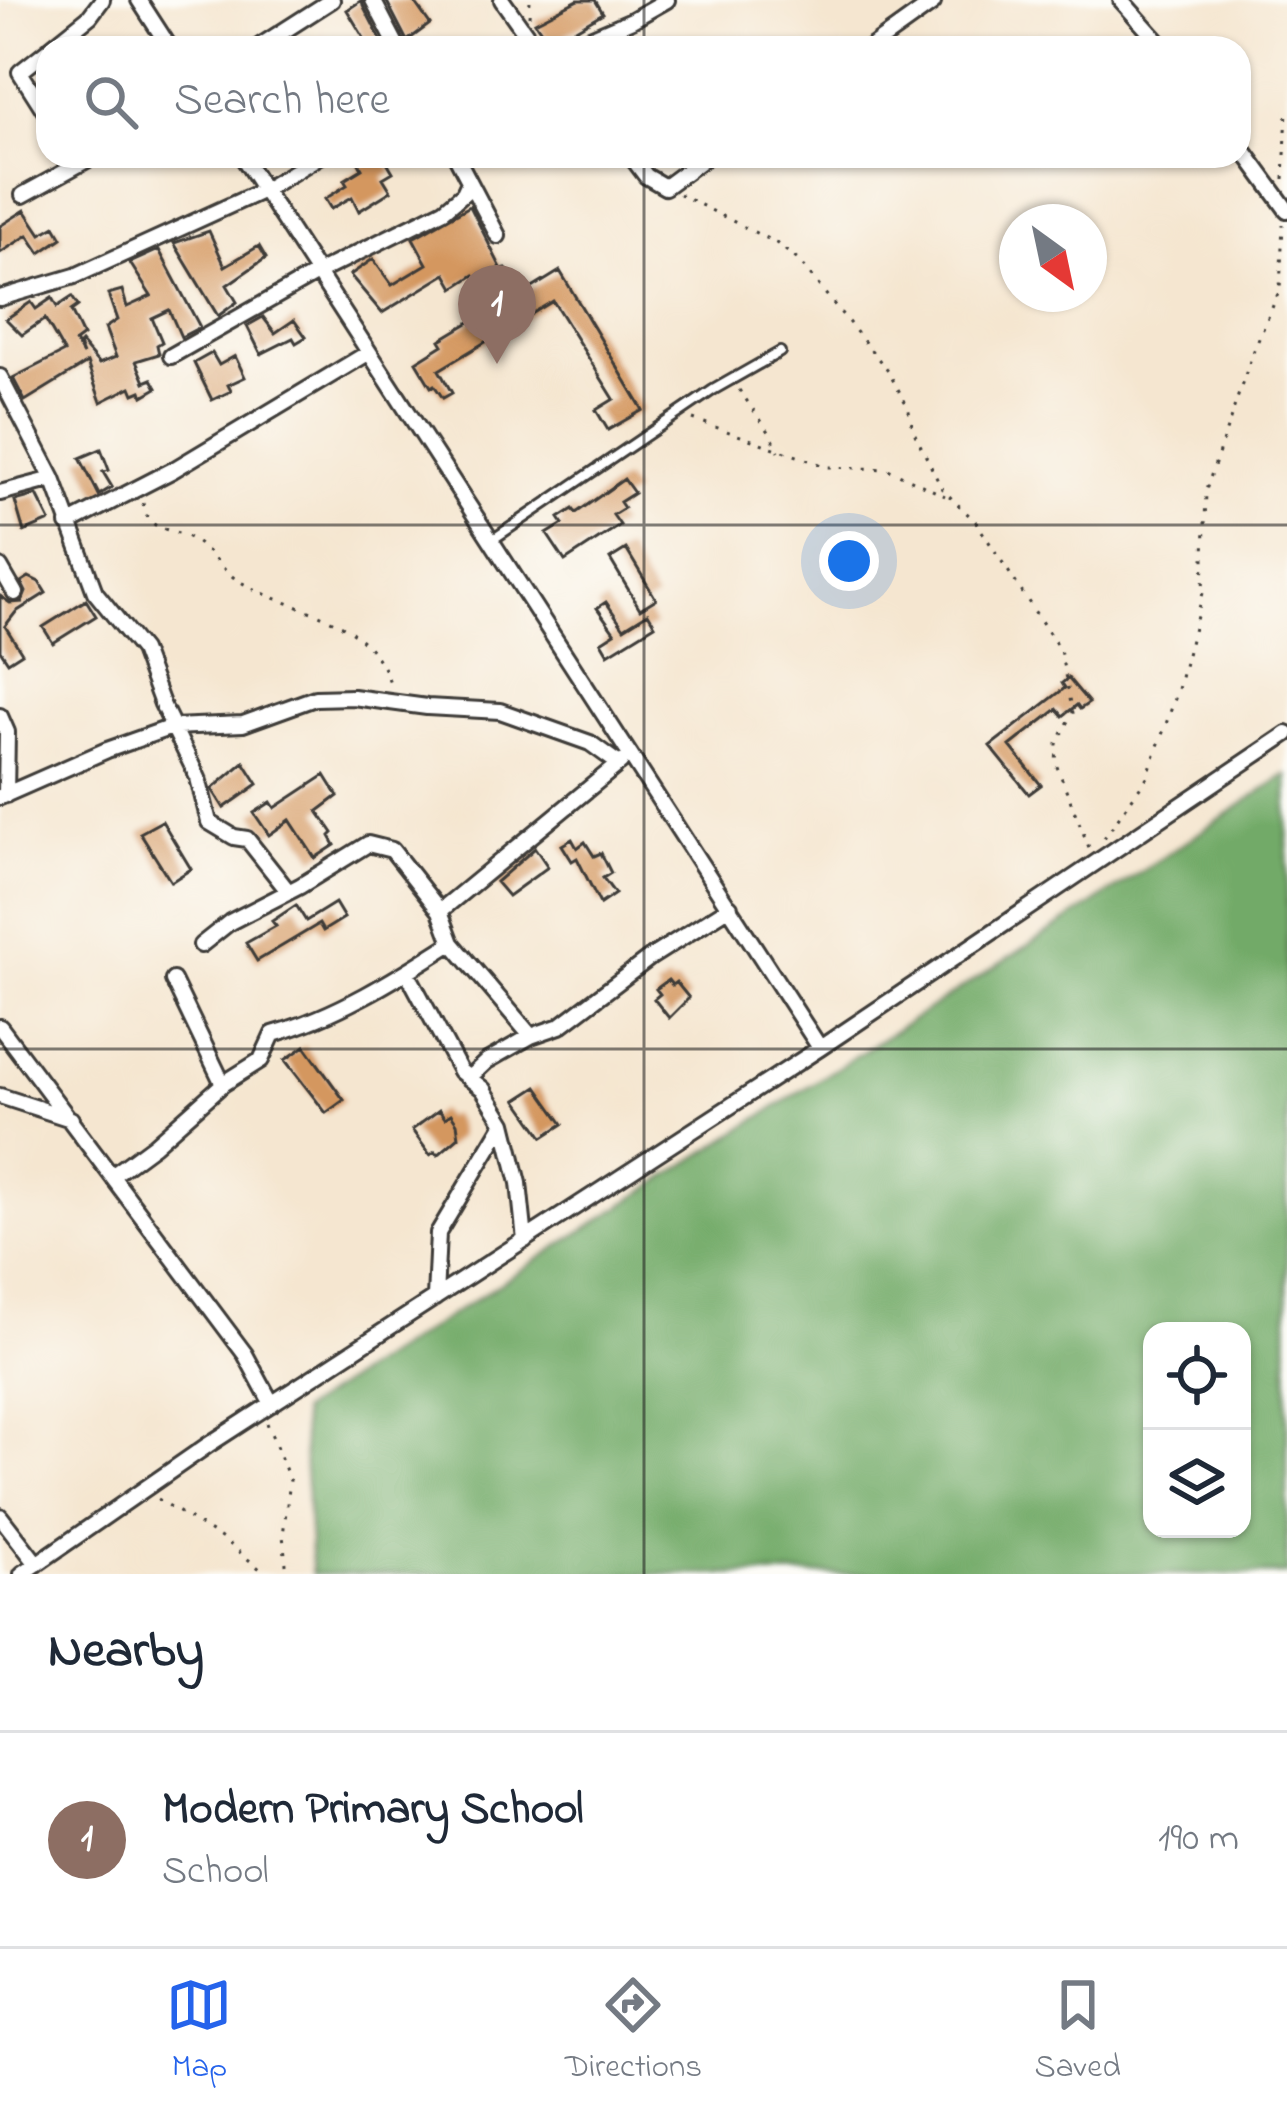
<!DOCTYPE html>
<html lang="en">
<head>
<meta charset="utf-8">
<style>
  body { margin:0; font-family:"Indie Flower",sans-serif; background:#f2f2f3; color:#1f2937 }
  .controls { position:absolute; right:36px; bottom:36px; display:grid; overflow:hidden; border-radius:24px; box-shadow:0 3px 9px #0004 }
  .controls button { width:108px; height:108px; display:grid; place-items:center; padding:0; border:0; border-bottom:3px solid #e0e1e3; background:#fff; color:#1f2937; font:60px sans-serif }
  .compass { position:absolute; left:999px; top:204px; width:108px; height:108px; border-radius:50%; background:#fff; box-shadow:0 3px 9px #0004; rotate:147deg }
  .you { position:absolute; left:849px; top:561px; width:42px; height:42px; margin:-30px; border:9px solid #fff; border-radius:50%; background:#1a73e8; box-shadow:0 0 0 18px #1a73e833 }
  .badge { display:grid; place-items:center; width:78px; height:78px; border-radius:50%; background:#2563eb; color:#fff; font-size:39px; font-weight:700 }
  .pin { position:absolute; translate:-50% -99px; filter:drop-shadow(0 3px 6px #0008) }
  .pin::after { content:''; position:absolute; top:63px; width:42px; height:36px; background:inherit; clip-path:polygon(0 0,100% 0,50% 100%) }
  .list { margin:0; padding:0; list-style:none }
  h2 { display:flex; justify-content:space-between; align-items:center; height:156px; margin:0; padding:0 48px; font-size:51px }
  h2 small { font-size:39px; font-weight:400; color:#747a83 }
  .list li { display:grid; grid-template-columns:78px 1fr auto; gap:36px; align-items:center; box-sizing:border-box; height:216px; padding:0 48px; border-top:3px solid #e0e1e3 }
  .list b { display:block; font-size:45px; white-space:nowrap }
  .list p { margin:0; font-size:39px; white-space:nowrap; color:#747a83 }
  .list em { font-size:39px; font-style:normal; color:#747a83 }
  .icon { flex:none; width:66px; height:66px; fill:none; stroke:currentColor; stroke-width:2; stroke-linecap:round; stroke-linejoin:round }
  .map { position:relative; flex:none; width:1287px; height:1574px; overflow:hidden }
  .search { position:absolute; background:#fff; box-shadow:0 3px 9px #0004; left:36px; right:36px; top:36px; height:132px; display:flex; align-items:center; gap:30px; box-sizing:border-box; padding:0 42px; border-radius:36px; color:#747a83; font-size:45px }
  .sheet { height:372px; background:#fff }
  nav { display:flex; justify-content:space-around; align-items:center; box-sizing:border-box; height:168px; border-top:3px solid #e0e1e3; background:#fff; font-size:33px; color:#747a83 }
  nav a { display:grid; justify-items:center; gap:6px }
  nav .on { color:#2563eb }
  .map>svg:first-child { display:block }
</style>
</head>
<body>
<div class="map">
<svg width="1287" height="1574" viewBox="0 0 1287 1574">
  <rect width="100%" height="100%" fill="#fdfcf7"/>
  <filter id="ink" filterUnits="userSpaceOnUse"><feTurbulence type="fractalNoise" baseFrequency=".00833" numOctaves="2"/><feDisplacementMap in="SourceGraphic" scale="24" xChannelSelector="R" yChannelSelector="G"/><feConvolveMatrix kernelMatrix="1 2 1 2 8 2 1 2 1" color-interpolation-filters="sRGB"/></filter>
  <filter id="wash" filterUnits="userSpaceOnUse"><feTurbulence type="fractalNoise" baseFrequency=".004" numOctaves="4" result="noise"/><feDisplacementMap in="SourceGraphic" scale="48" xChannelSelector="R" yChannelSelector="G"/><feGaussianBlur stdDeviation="2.7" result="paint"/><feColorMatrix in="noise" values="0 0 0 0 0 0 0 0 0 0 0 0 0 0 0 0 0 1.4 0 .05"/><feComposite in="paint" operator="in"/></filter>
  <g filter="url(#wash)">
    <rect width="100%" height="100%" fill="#f5e6d0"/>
    <!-- forest -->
    <path fill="#72aa68" stroke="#476342" stroke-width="3" fill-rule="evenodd" d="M1287,774v800h-975l-11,-163 789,-505zM1152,1331h90v198h-90z"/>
    <g id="blocks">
      <!-- building -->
      <path fill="#d4975f" d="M362,0l1,5 22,43h-15l-23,-38z
        M386,0h27l17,24 -23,17z
        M578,0h17l8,13 -53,31 -15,-22z
        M355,156h26l6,6 6,10 -10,6 8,13 -32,20 -7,-14 -21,12 -6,-10 22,-14 -3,-5 18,-11z
        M470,206l32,64 4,-1 15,26 39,-24 83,139 -35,20 -12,-20 18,-11 -61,-98 -114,69 13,23 -9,5 -9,-13 -3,2 -15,-25 27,-17 -3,-5 53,-32 -19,-33 -20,13 -8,-14 -64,39 -32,-38 23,-16 19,26 35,-21 -14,-26z
        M25,210l16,24 14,-8 7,12 -22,15 -12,-18 -28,18v-27z
        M209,231l16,35 34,-20 7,12 -39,27 10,17 -19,14 -44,-73z
        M159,250l41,77 -19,10 -12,-27 -17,8 10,24 -5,3 2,9 -23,7 9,21 7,-3 5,9 -14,8 -2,-5 -7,3 -3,-7 -30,15 -14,-39 -62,38 -12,-23 51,-26 -19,-33 -23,16 -16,-16 25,-17 5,7 16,-11 5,9 15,-10 6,9 -7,5 12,25 -8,6 8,13 -4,-10 2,-2 18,21 17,-7 -11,-29 12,-8 -9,-26 14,-4 5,17 24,-11 -21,-33z
        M263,317l12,16 19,-13 12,17 -10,6 -3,-5 -32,16 -14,-28z
        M212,353l7,12 16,-9 10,21 -17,8 3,6 -19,9 -18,-37z
        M101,449l8,21 -6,2 9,15 -13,8 -19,-37z
        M624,479l10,14 -14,9 4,6 -11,7 7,10 -55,36 -18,-27 16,-10 -4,-6 14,-9 3,4z
        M37,495l13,26 -26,11 -9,-31z
        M626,549l30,50 -16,10 -30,-50z
        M29,577l10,5 7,11 -30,19 -11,14 17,27 -14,9 -8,-12v-54l10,7 12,-1 4,-10 -5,-10z
        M86,600l10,16 -43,27 -10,-16z
        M606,602l18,26 24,-15 7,12 -47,29 -7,-12 14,-9 -18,-25z
        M1068,678l21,25 -9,6 -3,-4 -14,11 -6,-7 -47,37 31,39 -12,9 -39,-48 75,-58 -3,-5z
        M244,762l14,22 -34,24 -12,-19z
        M325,775l13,21 -20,15 15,22 -3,3 5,9 -20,13 -25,-38 -21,15 -15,-22 17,-11 4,6z
        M162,821l29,48 -20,13 -31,-49z
        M572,839l5,9 8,-6 9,14 7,-3 10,20 -8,5 12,16 -15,10 -23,-46 -5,3 -10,-16z
        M535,848l13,19 -40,29 -12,-14z
        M335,903l9,15 -21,13 -4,-7 -62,37 -11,-18 30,-17 -4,-5 24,-16 10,16z
        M668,980l4,5 4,-3 13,16 -20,20 -15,-19 6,-5 -4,-5z
        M305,1046l39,54 -18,13 -41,-53z
        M537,1087l26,37 -20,13 -26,-37z
        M439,1110l6,8 6,-4 6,9 2,14 -21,18 -3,-3 -5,3 -18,-25z"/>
    </g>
  </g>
  <g filter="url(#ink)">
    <use href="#blocks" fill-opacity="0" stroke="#3d3a37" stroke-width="3"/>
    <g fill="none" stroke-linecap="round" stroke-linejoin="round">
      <!-- service casing -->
      <g stroke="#3d3a37" stroke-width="14">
        <path id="service" d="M492,540l221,-150 67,-38"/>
      </g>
      <!-- minor casing -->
      <g stroke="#3d3a37" stroke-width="20">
        <path id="minor" d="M139,0l31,48
          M373,0l25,48
          M502,0l34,48
          M1121,0l43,48
          M50,48l40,-32 12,-16
          M257,48l75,-48
          M567,48l65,-28 35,-20
          M870,48l63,-45
          M48,50l-28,22 28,44
          M1239,144l48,66
          M242,156l578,892
          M456,156l42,80
          M631,156l15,20 19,11 42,-31
          M23,195l71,-39
          M0,298l75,-22 189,-86 56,-34
          M171,356l146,-83 127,-63 20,-17 5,-11
          M0,377l53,102 42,113 47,58 20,54 36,74 11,44 25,15 13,2 41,52
          M0,493l53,-14
          M68,524l105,-54 195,-117
          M0,567l15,26
          M0,716l7,16 -1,63
          M0,797l107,-47 65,-23 71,-3 72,-26 38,-1 74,10 73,4 90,32 29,21
          M201,945l29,-23 70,-36 68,-42 24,6 48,61
          M407,972l53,99 23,18 21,34 15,60 6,57
          M0,1027l245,327 27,50
          M531,1036l-79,-93 -12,-32 181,-149
          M471,1076l16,-15 44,-25 29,-10 91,-69 79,-50
          M223,1084l38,-24 12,-26c64,-18 123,-55 179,-91
          M0,1096l71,23
          M112,1176l42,-31 69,-61 -50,-104
          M435,1298l3,-65 66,-110
          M0,1516l37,48
          M22,1574l186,-129 612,-397 467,-314"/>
      </g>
      <!-- path -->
      <path stroke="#3d3a37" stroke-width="3" stroke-dasharray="3 9" stroke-linecap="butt" d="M529,16l1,-16
        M1284,179l3,-70
        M679,194l97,49 22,17 90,111 20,36 6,25 28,57 34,33 84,128 13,63 -16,31 -1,20 34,86
        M739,390l31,43 9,18
        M693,419l135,48 60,2 57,27
        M143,503c4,30 25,23 47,35 18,10 31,32 49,43 61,36 127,30 153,107
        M1104,838l43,-61 30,-84 26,-100 3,-103 46,-135 28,-66 3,-65
        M267,1423l23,58 -7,54 4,39
        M158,1499l68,42 40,33"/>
      <!-- service -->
      <use href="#service" stroke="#fff" stroke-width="8"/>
      <!-- minor -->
      <use href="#minor" stroke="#fff" stroke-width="14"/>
    </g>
  </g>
  <!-- grid -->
  <path fill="none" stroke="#1c1c1c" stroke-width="3" stroke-opacity="0.55" d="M644,0v48M644,156v1418M0,525h1287M0,1049h1287"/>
</svg>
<div class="controls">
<button><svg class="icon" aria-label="locate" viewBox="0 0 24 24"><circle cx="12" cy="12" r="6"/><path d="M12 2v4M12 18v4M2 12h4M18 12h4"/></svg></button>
<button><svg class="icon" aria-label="layers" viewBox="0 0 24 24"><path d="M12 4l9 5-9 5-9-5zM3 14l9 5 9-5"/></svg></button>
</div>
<svg class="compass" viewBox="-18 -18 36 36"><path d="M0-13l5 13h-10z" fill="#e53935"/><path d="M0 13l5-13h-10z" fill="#747a83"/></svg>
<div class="you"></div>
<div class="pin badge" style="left:497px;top:364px;background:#8d6e63">1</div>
<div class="search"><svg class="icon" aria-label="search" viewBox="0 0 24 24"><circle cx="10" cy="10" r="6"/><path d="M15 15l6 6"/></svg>Search here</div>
</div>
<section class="sheet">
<h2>Nearby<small></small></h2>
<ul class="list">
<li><span class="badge" style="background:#8d6e63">1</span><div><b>Modern Primary School</b><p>School</p></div><em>190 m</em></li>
</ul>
</section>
<nav>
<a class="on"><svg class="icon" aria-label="map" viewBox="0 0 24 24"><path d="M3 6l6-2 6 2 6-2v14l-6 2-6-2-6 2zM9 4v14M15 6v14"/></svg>Map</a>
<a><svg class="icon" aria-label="directions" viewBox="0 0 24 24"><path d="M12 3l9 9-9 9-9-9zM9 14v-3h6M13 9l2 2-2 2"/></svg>Directions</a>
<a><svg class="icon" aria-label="saved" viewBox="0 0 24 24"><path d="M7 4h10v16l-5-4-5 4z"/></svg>Saved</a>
</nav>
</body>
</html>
